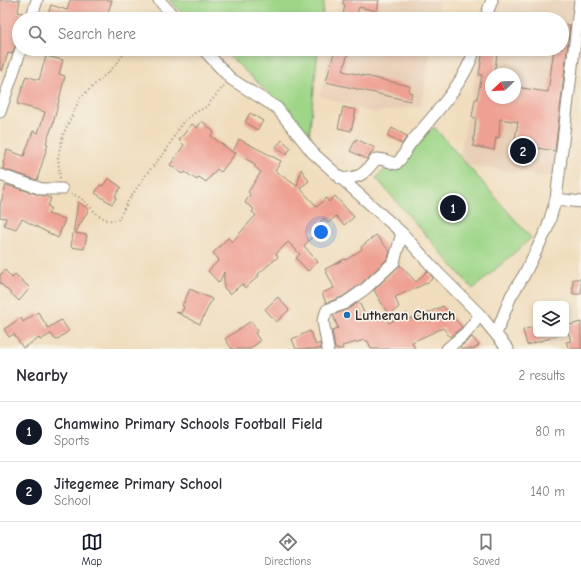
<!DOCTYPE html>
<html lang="en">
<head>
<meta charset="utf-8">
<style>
  body { margin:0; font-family:"Comic Neue",sans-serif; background:#f7f7f7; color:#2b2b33 }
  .controls { position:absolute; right:12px; bottom:12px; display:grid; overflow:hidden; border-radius:6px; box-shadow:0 2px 6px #0003 }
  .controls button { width:36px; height:36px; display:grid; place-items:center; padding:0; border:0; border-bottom:1px solid #e1e1e2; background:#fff; color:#2b2b33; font:20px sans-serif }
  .compass { position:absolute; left:485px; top:68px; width:36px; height:36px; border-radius:50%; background:#fff; box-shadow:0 2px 6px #0003; rotate:247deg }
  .you { position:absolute; left:321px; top:232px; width:14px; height:14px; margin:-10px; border:3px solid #fff; border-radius:50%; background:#1a73e8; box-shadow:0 0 0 6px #1a73e833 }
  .badge { display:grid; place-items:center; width:26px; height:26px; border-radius:50%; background:#111827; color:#fff; font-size:13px; font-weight:700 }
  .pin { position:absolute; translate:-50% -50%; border:2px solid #fff; box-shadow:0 1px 4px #0006 }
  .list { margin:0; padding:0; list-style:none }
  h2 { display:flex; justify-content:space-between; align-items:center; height:52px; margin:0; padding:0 16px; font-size:17px }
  h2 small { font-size:13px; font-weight:400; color:#7c7c81 }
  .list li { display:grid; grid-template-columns:26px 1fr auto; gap:12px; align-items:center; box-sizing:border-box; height:60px; padding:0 16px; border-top:1px solid #e1e1e2 }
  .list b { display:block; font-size:15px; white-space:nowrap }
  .list p { margin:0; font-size:13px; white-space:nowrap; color:#7c7c81 }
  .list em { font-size:13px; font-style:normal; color:#7c7c81 }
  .icon { flex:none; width:22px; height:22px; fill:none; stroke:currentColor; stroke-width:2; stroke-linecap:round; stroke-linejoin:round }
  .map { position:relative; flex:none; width:581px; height:349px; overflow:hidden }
  .search { position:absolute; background:#fff; box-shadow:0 2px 6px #0003; left:12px; right:12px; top:12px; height:44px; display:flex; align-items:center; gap:10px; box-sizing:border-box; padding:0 14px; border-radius:22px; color:#7c7c81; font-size:15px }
  .sheet { height:172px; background:#fff }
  nav { display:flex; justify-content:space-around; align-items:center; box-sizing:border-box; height:56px; border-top:1px solid #e1e1e2; background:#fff; font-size:11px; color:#7c7c81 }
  nav a { display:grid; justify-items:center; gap:2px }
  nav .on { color:#111827 }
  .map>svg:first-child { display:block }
</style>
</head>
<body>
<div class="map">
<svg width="581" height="349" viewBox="0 0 581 349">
  <rect width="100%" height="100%" fill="#f7f3e8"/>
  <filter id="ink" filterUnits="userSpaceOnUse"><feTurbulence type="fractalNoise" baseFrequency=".025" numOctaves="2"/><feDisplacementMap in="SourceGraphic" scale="8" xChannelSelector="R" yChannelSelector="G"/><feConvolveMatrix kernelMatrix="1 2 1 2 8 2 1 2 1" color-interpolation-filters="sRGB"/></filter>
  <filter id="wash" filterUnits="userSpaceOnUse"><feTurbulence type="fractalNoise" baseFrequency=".012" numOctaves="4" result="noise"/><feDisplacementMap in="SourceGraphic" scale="16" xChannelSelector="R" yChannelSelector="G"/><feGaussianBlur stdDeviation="0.9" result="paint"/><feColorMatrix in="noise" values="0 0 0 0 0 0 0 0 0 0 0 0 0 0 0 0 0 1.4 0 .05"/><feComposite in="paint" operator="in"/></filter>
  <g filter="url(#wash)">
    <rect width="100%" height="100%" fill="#f0ddbd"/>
    <!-- built -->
    <path fill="#e8cfb6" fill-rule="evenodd" d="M340,0h100l-3,19h-101z
      M577,0l-19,178 -100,-14 23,-115h81v-30h-75l3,-14zM491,74h24v24h-24z
      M330,49h101l-10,57 -48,7 -53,-17z"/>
    <!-- green -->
    <path fill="#9ed688" stroke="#64805a" d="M169,0h155l-2,19h-133z
      M222,49h96l-9,89 -35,-40z
      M434,127l97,111 -58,51 -97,-111z"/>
    <g id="blocks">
      <!-- building -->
      <path fill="#eea093" d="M0,0h20l-2,12 7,2 -1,5h-5v23l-4,4 -3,8 -4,-1 -6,18 -2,-1z
        M70,0h42l-6,19h-53l-6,-2 4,-12 16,5z
        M343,0h36l-2,11 -18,-4 -3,12h-14l3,-14 -2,-1z
        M562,24l8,1 -15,126 -41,-7 4,-22 -18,-3 -1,19 -3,-1 -2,13 -21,-4 3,-28 -4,-1 3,-18h2l5,-24h-3l4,-26h15l-4,25h-3v24h24v-11l33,5 6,-43h8z
        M335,49h14l-6,22 67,15 -1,6 3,1 -2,8 -84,-19z
        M46,56l17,4 -4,14 6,2 -12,48 -7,19 2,1 -11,36 -34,-11 1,-5 -1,-1 4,-13 17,6 9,-25 5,2 7,-21 -28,-8 9,-28 13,4z
        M343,107l13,3 -5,21 -13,-3z
        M250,113l13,8 -6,9 -12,-8z
        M202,121l12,11 -3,4 24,18 -14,18 -4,-3 -11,13 -7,-5 -2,3 -12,-8 -2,2 -13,-9 14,-20 -5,-5 13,-16 5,4z
        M392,128l15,8 -5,8 -15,-8z
        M239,139l42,22 -6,10 22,15 4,-17 8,12 -9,7 17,19 9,-9 3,4 6,-6 19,21 -10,8 -8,-9 -8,7 -4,-5 -14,14 3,4 -9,10 14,16 -10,9 -12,-13 4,-4 -12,-12 -12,12 2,3 -20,17 1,2 -14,12 -3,-4 -12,10 -6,-6v-16l-5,11 -11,-12 11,-11 -6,-7 15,-15 4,4 24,-27 -4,-3 2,-3 -9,-6 5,-9 -2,-2 13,-20 -7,-6 1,-2 -22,-12z
        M356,139l19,9 -8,11 -17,-8z
        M282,140l9,8 -5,7 -10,-8z
        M108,178l13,9 -6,9 2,1 -5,7 -17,-11 5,-8 3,1z
        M6,185l45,13 -3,8 3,2 -3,6 17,5 -7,19 -36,-19 -6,10 -12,-4 2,-7 -6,-1v-12z
        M78,202l11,7 -14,24 12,2 -3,14 -13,-2z
        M376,235l14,17 -2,6 -27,26 -19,13 -16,6 -4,-10 12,-5 -9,-19 20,-10 1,1 16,-11 -1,-2z
        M400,265l16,17 11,-11 6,7 -6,5 -32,14 4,10 -10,9 -15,-26z
        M5,270l7,8 3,-4 15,14 -11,13 -19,-18v-8z
        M573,279h8v15h-8z
        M190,289l22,10 -12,25 -24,-12 5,1 3,-6 -2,-1z
        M278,297l11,13 -13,12 -11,-13z
        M359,302l9,19 16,-4 5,6 18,-10 2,6 6,-2v2l28,-13 19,21 -12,10 -7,-9 -31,14 3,7h-44l-3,-8h-2l-1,-1 -23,6 1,3h-8l-3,-19 6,-2 -5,-13 15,-6z
        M38,312l10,16 13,-8 8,11 -13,9 -5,-6 -11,6 -1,-2 -16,10 -9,-14 -5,3 -5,-8 17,-11 2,4z
        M251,321l7,10 -3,2 5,8 -10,8h-18l-7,-10z
        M581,322v27h-12l-3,-7 5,-1 -5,-15z
        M536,326v8h21v2l-30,9 -4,-15z
        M310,331l6,14 4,-2 1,6h-25l-4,-10z
        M472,337l7,8 -5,4h-12l-2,-2z"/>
    </g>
  </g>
  <g filter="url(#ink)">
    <use href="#blocks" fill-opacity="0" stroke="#8e8474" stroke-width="1"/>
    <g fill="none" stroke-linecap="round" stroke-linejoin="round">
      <!-- minor casing -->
      <g stroke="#8e8474" stroke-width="13">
        <path id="minor" d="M159,0l17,19
          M31,19l6,-19
          M485,19l7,-19
          M203,49l28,30 46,29 36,45 89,80 36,40 42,42 28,34
          M0,112l21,-63
          M0,175l42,14h20
          M341,179c21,-2 22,-4 35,-20 8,-1 12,3 20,5 9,-8 8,-12 14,-20 24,-30 53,-58 65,-95
          M556,199l25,3
          M496,334l15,-38 13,-21 23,-46 9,-30 24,-199
          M328,349l-5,-28 4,-11 18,-7 20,-14 29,-27 8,-29
          M447,349l19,-16 14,-18"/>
      </g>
      <!-- path -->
      <path stroke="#8e8474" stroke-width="2" stroke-dasharray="1 3" stroke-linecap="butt" d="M150,19l4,-7
        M60,178l-2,-21 5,-22 17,-37 36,-33 11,-16
        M71,194c3,1 7,2 9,4 14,9 18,25 38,22l10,-19 19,-28 19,-22 15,-27 12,-10 13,-7 18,-21"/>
      <!-- minor -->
      <use href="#minor" stroke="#fff" stroke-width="11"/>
    </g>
  </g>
  <!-- markers -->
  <circle fill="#1f6fb2" stroke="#f7f3e8" stroke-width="1.5" cx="347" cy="315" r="4"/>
  <g text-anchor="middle" stroke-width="3.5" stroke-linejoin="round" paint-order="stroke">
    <!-- poi labels -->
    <g font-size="14" font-weight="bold" fill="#2b2b2b" stroke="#f7f3e8" text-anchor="start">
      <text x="355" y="320">Lutheran Church</text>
    </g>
  </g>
</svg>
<div class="controls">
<button><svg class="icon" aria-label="layers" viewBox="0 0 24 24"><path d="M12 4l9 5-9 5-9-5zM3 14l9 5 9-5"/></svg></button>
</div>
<svg class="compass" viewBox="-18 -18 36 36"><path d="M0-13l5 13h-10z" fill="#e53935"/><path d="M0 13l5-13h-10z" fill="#7c7c81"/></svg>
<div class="you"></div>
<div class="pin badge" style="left:453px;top:208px">1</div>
<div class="pin badge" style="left:523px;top:151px">2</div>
<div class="search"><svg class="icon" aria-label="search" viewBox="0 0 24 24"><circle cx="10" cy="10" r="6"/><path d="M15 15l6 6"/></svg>Search here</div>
</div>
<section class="sheet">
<h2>Nearby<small>2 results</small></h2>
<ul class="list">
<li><span class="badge">1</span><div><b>Chamwino Primary Schools Football Field</b><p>Sports</p></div><em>80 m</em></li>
<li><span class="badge">2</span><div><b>Jitegemee Primary School</b><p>School</p></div><em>140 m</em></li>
</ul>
</section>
<nav>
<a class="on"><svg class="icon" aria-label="map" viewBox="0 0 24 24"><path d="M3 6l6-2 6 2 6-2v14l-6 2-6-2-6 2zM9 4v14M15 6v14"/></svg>Map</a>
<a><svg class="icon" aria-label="directions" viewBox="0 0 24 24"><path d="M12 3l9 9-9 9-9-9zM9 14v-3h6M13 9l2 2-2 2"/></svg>Directions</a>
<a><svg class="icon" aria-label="saved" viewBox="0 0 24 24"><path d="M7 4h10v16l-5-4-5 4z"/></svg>Saved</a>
</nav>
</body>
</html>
